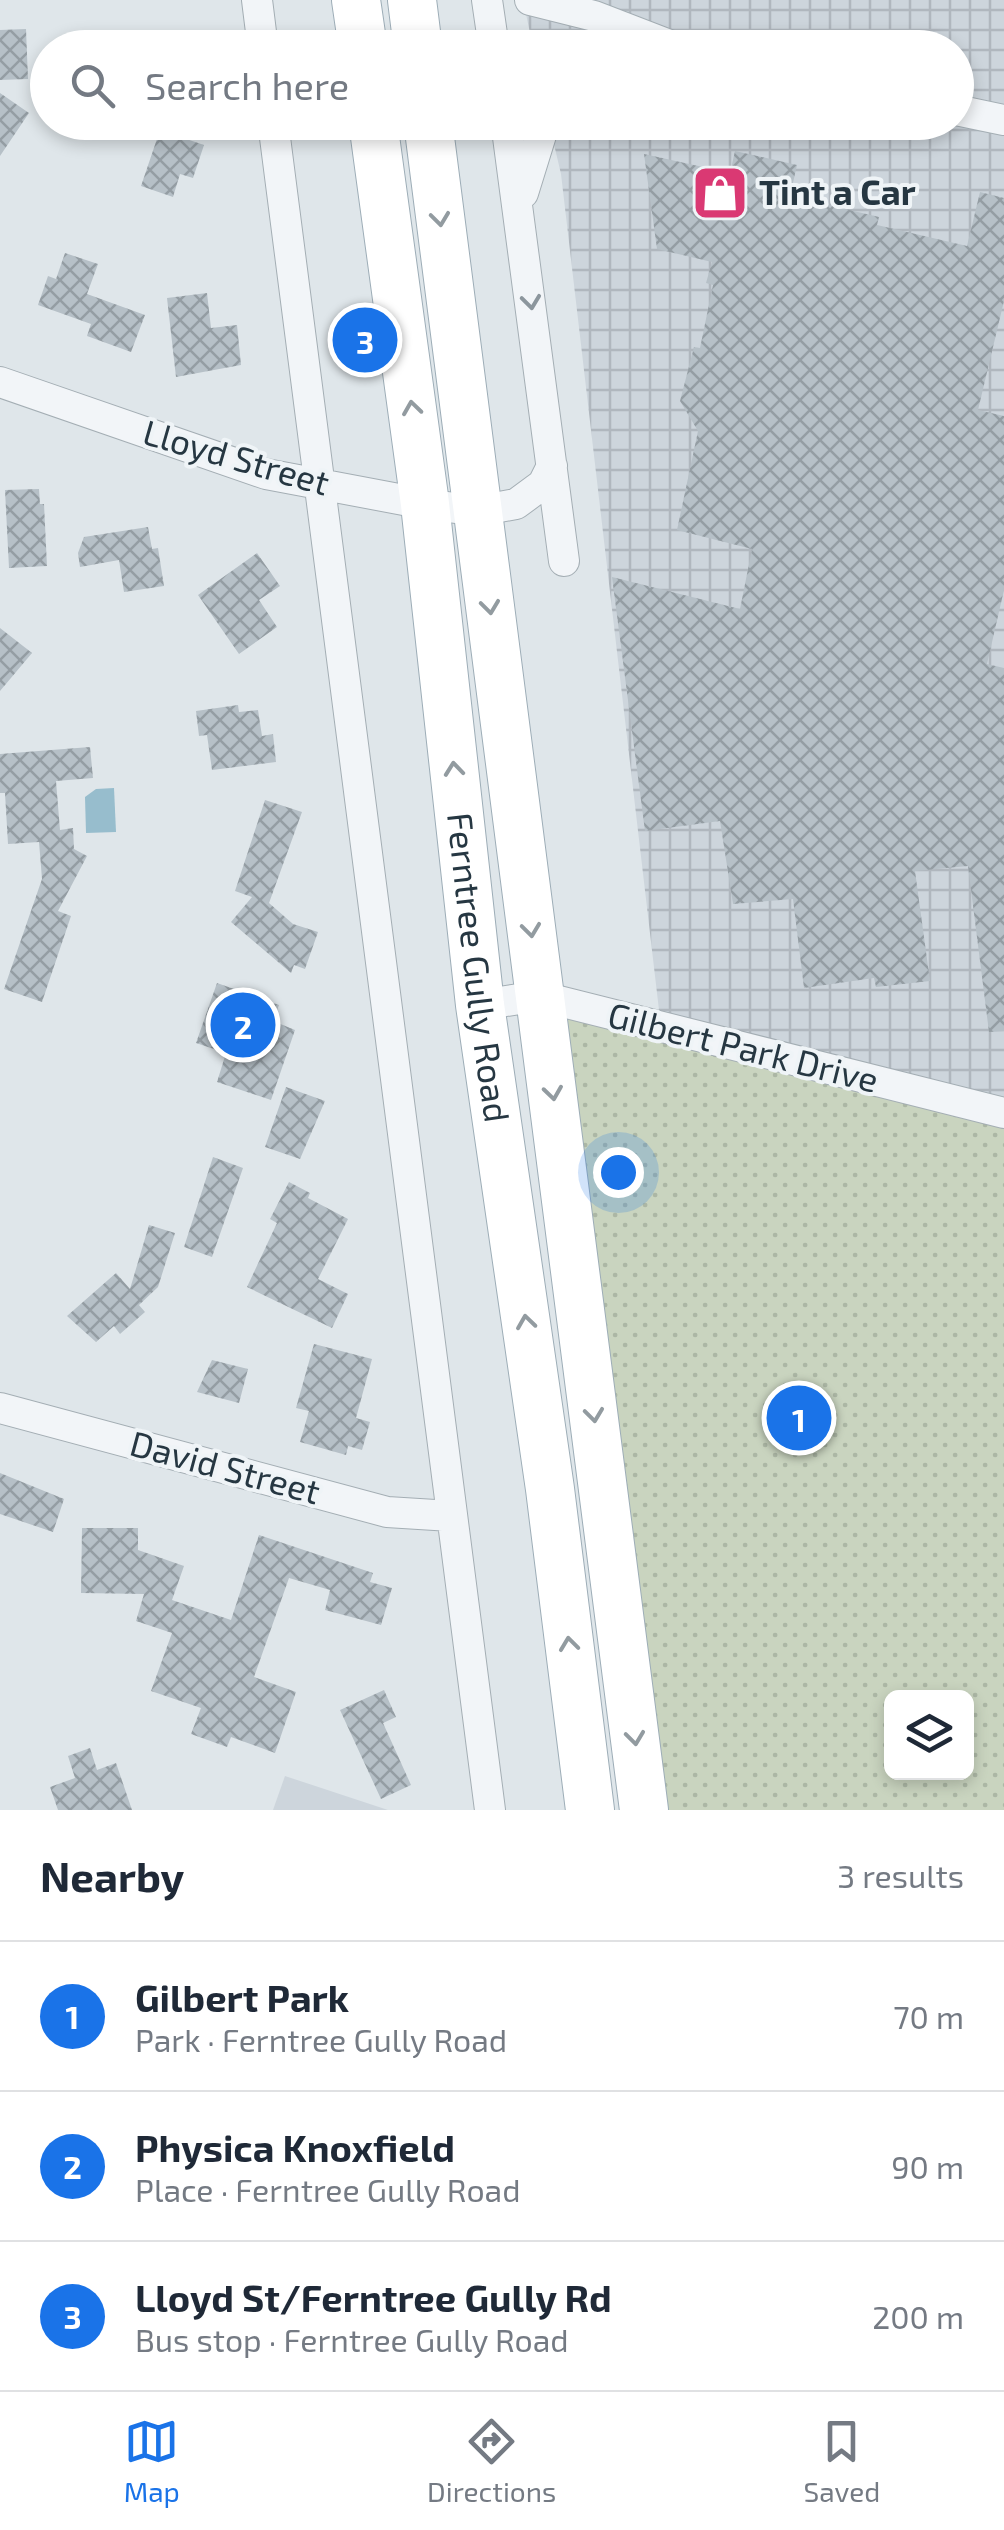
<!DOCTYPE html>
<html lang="en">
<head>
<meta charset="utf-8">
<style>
  body { margin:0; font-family:"Exo 2",sans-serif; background:#f2f2f3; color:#1f2937 }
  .controls { position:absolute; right:30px; bottom:30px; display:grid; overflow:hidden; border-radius:15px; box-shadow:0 5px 15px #0003 }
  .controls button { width:90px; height:90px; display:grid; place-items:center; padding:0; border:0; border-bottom:2px solid #e0e1e3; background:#fff; color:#1f2937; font:50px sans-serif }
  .you { position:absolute; left:618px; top:1172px; width:35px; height:35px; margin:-25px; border:8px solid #fff; border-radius:50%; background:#1a73e8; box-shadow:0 0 0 15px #1a73e833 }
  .badge { display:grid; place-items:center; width:65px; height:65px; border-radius:50%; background:#1a73e8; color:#fff; font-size:32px; font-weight:700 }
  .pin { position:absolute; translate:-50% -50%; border:5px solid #fff; box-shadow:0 2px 10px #0006 }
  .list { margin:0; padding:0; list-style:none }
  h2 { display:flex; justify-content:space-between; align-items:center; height:130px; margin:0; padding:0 40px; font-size:42px }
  h2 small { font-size:32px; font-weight:400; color:#747a83 }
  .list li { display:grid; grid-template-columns:65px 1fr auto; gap:30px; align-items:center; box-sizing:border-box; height:150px; padding:0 40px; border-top:2px solid #e0e1e3 }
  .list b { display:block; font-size:38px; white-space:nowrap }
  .list p { margin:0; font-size:32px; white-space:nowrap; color:#747a83 }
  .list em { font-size:32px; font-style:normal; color:#747a83 }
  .icon { flex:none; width:55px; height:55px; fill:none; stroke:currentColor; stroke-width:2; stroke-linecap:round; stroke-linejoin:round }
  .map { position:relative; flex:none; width:1004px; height:1810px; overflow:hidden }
  .search { position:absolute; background:#fff; box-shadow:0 5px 15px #0003; left:30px; right:30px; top:30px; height:110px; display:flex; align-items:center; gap:25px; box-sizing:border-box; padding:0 35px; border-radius:55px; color:#747a83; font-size:38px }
  .sheet { height:580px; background:#fff }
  nav { display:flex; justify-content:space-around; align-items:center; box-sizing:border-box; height:140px; border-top:2px solid #e0e1e3; background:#fff; font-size:28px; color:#747a83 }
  nav a { display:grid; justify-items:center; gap:5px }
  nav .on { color:#1a73e8 }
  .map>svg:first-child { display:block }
</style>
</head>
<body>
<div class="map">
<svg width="1004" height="1810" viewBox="0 0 1004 1810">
  <defs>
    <pattern id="industrial-grid" width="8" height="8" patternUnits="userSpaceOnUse" patternTransform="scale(2.5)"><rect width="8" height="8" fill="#cdd5dc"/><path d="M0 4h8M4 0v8" fill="none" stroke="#b0b7be"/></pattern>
    <pattern id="park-dots" width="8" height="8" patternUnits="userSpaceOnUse" patternTransform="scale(2.5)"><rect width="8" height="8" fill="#c9d4bf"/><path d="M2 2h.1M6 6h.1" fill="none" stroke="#acb7a5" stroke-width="1.8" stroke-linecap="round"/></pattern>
    <pattern id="building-cross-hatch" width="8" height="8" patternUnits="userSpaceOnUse" patternTransform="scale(2.5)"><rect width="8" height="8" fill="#b6c0c7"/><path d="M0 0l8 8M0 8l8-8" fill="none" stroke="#949da3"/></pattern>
  </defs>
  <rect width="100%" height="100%" fill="#dfe6ea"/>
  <!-- built -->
  <path fill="#cdd5dc" d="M285,1776l103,34h-115z"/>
  <!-- industrial -->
  <path fill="url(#industrial-grid)" d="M523,0h481v1113l-343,-86 -100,-853 -12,-51 407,-1v-74l-423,-1z"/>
  <!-- park -->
  <path fill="url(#park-dots)" fill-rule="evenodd" d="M539,996l465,117v697h-360zM892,1698h74v74h-74z"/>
  <!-- water -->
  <path fill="#97bdcd" d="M114,788l2,44 -30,1 -1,-36 11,-8z"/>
  <!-- building -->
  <path fill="url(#building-cross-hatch)" d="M26,29l2,50 -28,1v-50z
    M0,93l29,20 -29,43z
    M160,130l44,15 -11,33 -13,-4 -7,23 -32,-11z
    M735,151l62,14 -7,31 89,21 -2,8 90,21 13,-54 24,6v103l-26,109 26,6v174l-17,74 17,4v363l-15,1 -21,-166 -53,5 15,110 -54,6 -2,-9 -70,10 -11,-89 -60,5 -13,-83 -75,10 -33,-254 128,32 12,-60 -75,-19 21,-99 -18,-30 14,-54 6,1 13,-63 -7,-2 6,-21 -55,-13 -13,-95 86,19z
    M65,253l33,11 -11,30 58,21 -14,37 -44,-16 4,-12 -53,-19 10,-29 8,3z
    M207,293l4,35 26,-3 4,40 -65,12 -9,-79z
    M39,489l1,15h4l3,62 -38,2 -4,-78z
    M148,527l4,22 6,-1 6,38 -40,6 -5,-32 -39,7 -2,-14 6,-16z
    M257,553l23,33 -21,14 18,27 -38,27 -41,-59z
    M0,628l32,25 -32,38z
    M238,705l1,7 19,-2 4,26 11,-2 3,28 -64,8 -5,-35 -8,1 -3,-25z
    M90,747l3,31 -37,3 4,49 13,-2 1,21 13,7 -29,55 13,5 -29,86 -38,-13 38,-110 -3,-37 -31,2 -3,-51h-5v-39z
    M265,800l37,12 -33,91 24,21 25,8 -13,37 -11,-4 -3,8 -60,-51 21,-25 -17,-6z
    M217,983l62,22 -6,16 22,9 -24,70 -54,-18 9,-29 -30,-10z
    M286,1087l39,14 -25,58 -35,-12z
    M213,1157l30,11 -31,89 -28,-10z
    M289,1182l21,11 -2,5 40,21 -30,60 30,15 -16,34 -85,-41 30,-64 -7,-4z
    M149,1225l26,8 -17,54 -19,18 6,7 -25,22 -6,-8 -18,16 -29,-26 49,-43 14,16z
    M314,1344l58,15 -16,59 14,4 -8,28 -14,-4 -2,9 -46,-13 9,-31 -13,-3z
    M212,1360l36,9 -9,34 -42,-11z
    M0,1473l64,26 -11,33 -53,-18z
    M82,1528h56v22l46,16 -12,34 59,20 28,-85 114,38 -3,9 22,6 -11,37 -56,-15 5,-20 -41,-12 -35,99 42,15 -21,61 -44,-16 -4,10 -36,-13 10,-26 -50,-17 21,-58 -36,-12 8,-27 -63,-1z
    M384,1690l12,27 -13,6 28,62 -30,14 -41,-89z
    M90,1748l7,22 19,-7 16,47h-74l-8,-23 25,-9 -7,-22z"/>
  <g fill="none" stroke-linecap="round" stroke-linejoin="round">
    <!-- street casing -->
    <g stroke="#a4aeb4" stroke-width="32">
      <path id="street" d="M257,0l6,48
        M487,0l7,48
        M530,0l64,16 83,32
        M956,110l48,10
        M273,122l217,1688
        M506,122l58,439
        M523,193l22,-71
        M0,382l266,92 159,30 53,7 38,-7 27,-20 9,-18
        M480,1005l59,-9 465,117
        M0,1408l387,104 64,4"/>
    </g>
    <!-- primary casing -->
    <g stroke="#9dadb7" stroke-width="50">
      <g id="primary">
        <path d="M356,0l7,48"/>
        <path d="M412,0l6,48"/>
        <path id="s1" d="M373,122l52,382 55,501 70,484 40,321"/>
        <path d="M428,122l216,1688"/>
      </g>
    </g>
    <!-- street -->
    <use href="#street" stroke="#f2f5f8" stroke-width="30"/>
    <!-- primary -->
    <use href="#primary" stroke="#fff" stroke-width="48"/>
  </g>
  <!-- one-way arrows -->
  <defs><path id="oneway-chevron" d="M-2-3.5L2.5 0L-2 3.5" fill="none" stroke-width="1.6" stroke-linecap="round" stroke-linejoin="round" transform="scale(2.5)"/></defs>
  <g stroke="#929ba0">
    <use href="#oneway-chevron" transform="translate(440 219) rotate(83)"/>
    <use href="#oneway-chevron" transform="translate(412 408) rotate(-98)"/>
    <use href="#oneway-chevron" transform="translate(490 607) rotate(83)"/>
    <use href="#oneway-chevron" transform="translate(454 769) rotate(-96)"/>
    <use href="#oneway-chevron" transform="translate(531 930) rotate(83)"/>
    <use href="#oneway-chevron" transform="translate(553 1093) rotate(82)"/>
    <use href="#oneway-chevron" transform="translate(526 1322) rotate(-98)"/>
    <use href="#oneway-chevron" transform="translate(594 1415) rotate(83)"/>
    <use href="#oneway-chevron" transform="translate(569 1644) rotate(-97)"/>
    <use href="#oneway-chevron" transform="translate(635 1738) rotate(83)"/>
  </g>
  <use stroke="#8c969d" href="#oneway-chevron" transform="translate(531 302) rotate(83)"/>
  <!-- icons -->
  <defs>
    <g id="shop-square" transform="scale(2.875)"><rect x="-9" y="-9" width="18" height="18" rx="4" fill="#da3973" stroke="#eff4f7"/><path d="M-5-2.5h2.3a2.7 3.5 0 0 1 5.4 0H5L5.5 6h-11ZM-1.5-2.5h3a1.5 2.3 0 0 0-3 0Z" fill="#fff"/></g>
  </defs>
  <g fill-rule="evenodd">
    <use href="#shop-square" x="720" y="193"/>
  </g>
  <g text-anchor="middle" stroke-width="8" stroke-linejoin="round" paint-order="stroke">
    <!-- poi labels -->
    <g font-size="35" font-weight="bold" fill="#263742" stroke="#eff4f7" text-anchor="start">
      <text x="759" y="205">Tint a Car</text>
    </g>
    <!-- street labels -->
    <g font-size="35" fill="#263742" stroke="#eff4f7">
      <text transform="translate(236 458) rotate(16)" y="12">Lloyd Street</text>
      <text dy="12" stroke="none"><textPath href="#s1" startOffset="852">Ferntree Gully Road</textPath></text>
      <text transform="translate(743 1048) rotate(14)" y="12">Gilbert Park Drive</text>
      <text transform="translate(225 1468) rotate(15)" y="12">David Street</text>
    </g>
  </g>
</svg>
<div class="controls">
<button><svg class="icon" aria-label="layers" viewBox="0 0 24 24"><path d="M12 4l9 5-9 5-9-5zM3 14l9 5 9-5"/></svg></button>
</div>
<div class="you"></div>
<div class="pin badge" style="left:799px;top:1418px">1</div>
<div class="pin badge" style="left:243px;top:1025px">2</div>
<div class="pin badge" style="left:365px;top:340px">3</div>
<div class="search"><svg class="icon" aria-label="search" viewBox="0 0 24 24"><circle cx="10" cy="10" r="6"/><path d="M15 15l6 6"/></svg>Search here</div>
</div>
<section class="sheet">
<h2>Nearby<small>3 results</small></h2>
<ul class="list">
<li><span class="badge">1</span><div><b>Gilbert Park</b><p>Park · Ferntree Gully Road</p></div><em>70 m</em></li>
<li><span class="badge">2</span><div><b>Physica Knoxfield</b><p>Place · Ferntree Gully Road</p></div><em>90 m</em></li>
<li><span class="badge">3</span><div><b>Lloyd St/Ferntree Gully Rd</b><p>Bus stop · Ferntree Gully Road</p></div><em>200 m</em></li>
</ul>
</section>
<nav>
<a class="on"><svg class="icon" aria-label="map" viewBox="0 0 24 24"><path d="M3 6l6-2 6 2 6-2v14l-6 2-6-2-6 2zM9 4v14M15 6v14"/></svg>Map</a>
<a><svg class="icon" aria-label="directions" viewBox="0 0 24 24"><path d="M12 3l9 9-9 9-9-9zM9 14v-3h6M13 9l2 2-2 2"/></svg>Directions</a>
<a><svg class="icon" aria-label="saved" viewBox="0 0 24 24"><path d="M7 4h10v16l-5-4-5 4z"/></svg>Saved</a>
</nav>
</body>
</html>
